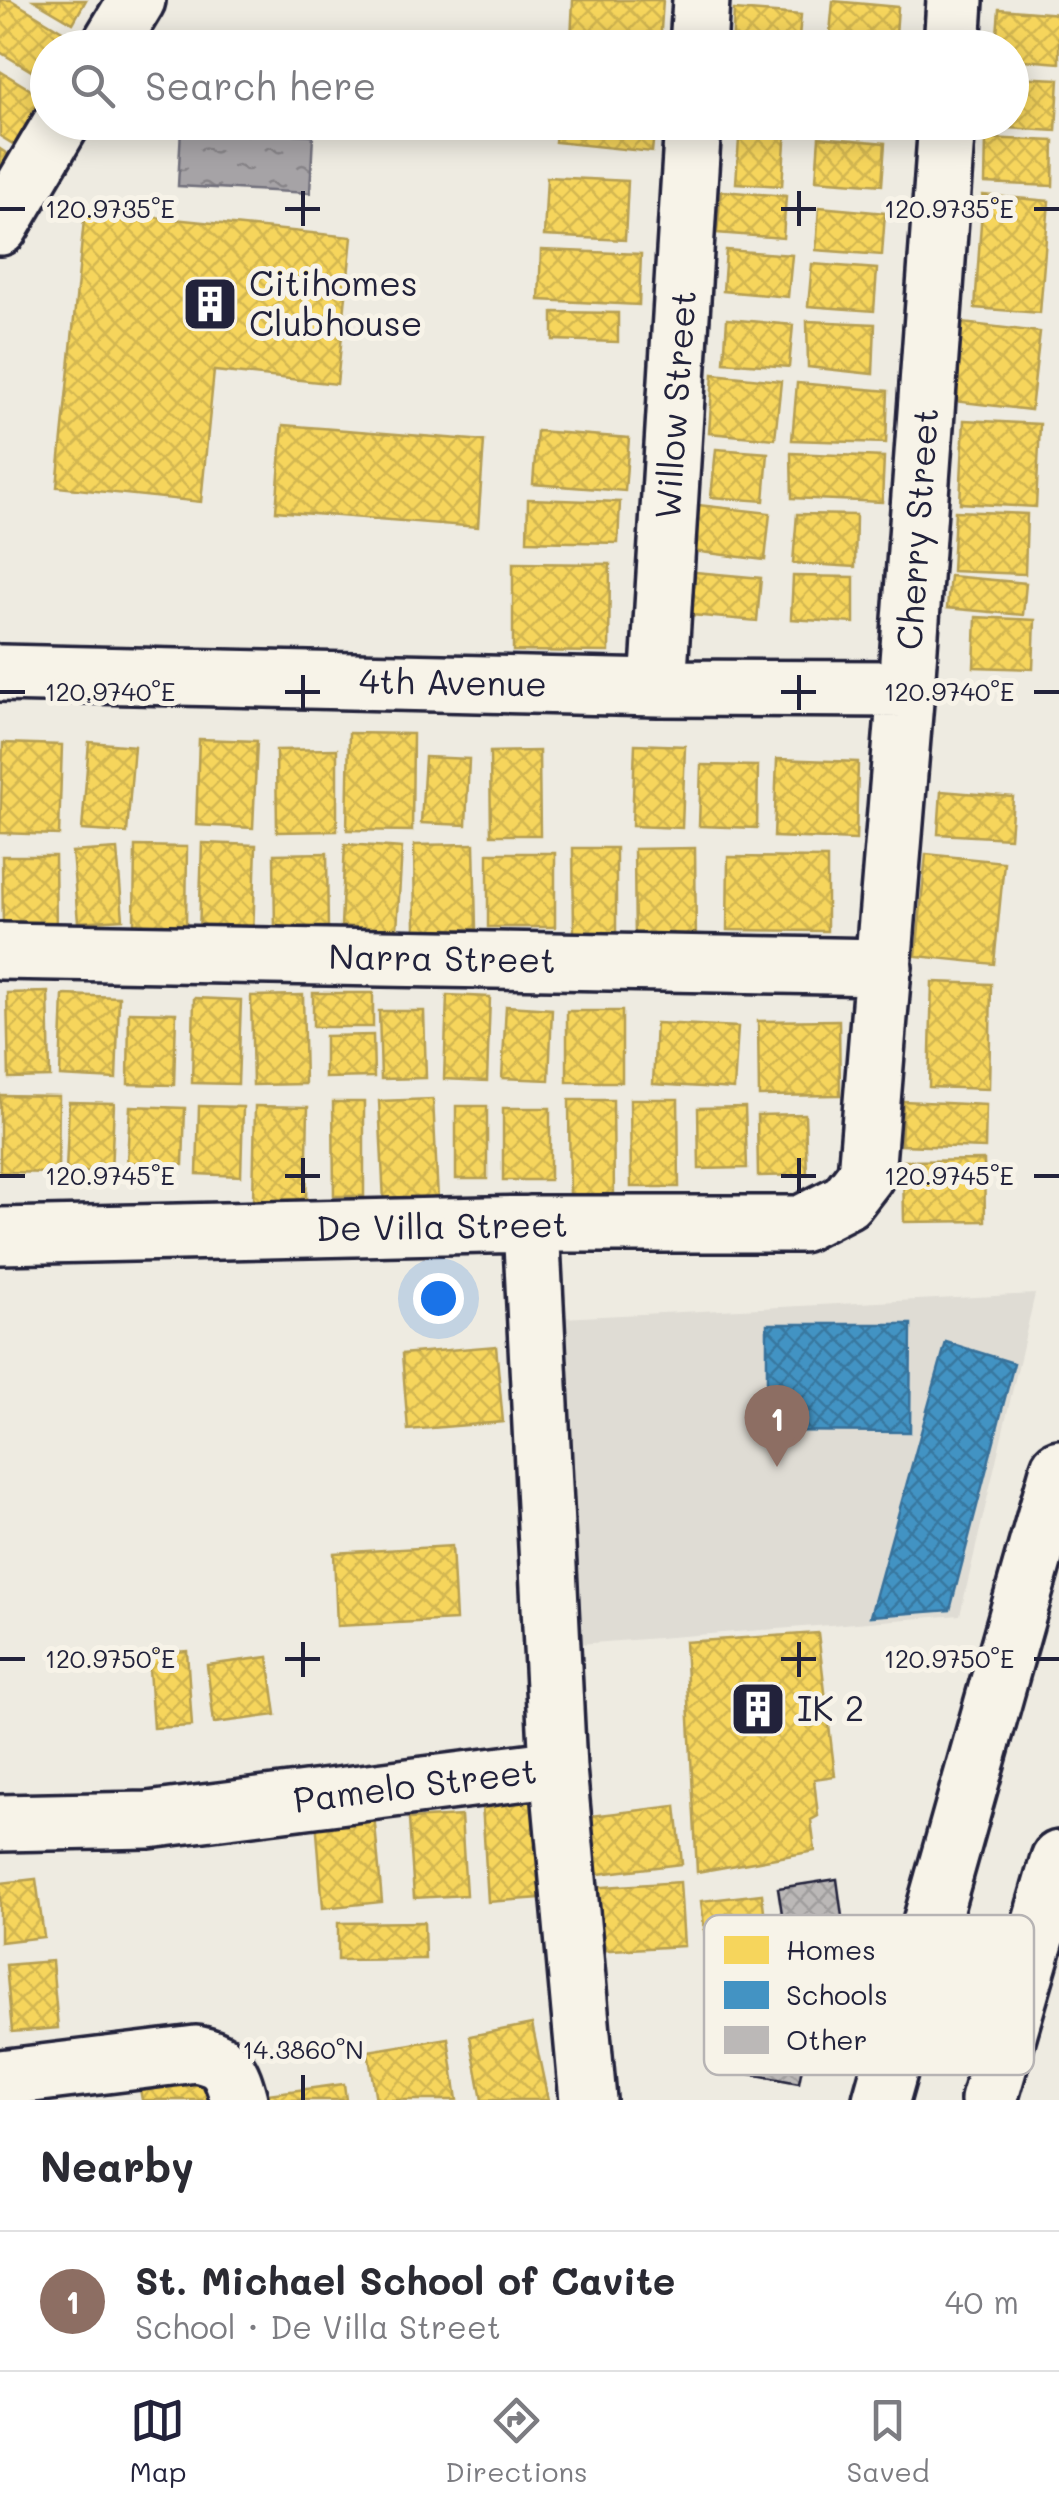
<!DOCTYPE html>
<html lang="en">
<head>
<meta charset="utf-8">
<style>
  body { margin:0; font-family:Mali,sans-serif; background:#f7f7f7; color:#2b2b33 }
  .you { position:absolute; left:438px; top:1298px; width:35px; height:35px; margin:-25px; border:8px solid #fff; border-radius:50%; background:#1a73e8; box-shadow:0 0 0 15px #1a73e833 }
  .badge { display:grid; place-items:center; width:65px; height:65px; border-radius:50%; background:#22223b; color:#fff; font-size:32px; font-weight:700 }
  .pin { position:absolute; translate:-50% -82px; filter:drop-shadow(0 2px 5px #0008) }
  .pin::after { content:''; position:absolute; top:52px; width:35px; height:30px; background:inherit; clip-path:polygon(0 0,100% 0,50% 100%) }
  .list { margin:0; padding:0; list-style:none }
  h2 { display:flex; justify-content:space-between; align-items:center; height:130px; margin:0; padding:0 40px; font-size:42px }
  h2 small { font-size:32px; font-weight:400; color:#7c7c81 }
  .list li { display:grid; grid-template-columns:65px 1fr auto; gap:30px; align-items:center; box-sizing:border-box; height:140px; padding:0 40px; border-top:2px solid #e1e1e2 }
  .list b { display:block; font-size:38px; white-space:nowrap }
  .list p { margin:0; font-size:32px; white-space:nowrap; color:#7c7c81 }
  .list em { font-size:32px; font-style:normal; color:#7c7c81 }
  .icon { flex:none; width:55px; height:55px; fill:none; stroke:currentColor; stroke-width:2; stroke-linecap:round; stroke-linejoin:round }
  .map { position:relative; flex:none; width:1059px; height:2100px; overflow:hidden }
  .search { position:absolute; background:#fff; box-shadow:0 5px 25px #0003; left:30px; right:30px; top:30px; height:110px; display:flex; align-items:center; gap:25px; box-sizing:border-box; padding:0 35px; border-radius:55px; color:#7c7c81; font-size:38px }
  .sheet { height:270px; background:#fff }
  nav { display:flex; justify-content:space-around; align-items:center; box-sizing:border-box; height:140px; border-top:2px solid #e1e1e2; background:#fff; font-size:28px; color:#7c7c81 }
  nav a { display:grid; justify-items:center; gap:5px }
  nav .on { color:#22223b }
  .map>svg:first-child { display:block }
</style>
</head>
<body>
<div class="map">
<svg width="1059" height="2100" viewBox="0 0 1059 2100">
  <defs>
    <pattern id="water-ripples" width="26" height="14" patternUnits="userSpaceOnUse" patternTransform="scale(2.5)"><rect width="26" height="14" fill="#a6a3a6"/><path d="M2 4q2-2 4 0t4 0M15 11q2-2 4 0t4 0" fill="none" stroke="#878488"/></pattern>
    <pattern id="homes-cross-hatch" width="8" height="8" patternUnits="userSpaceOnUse" patternTransform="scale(2.5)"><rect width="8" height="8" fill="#f6d55c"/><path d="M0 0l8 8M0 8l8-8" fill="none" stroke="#d3b751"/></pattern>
    <pattern id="schools-cross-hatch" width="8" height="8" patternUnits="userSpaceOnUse" patternTransform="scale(2.5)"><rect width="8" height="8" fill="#4393c3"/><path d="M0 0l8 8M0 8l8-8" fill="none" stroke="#3878a0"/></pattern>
    <pattern id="building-cross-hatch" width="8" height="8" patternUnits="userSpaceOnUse" patternTransform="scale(2.5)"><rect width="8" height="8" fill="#bbb8b7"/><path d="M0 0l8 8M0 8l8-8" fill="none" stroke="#a09e9e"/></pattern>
  </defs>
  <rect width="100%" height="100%" fill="#eeebe1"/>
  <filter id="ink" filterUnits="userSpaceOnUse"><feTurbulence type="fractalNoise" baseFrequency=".01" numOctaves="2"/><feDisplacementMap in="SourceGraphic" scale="20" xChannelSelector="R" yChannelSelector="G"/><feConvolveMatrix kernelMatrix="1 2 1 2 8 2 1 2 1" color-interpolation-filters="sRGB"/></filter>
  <g filter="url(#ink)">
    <!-- built -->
    <path fill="#dfdcd4" d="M1035,1294l-75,321 -381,29 -37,-325z"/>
    <!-- water -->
    <path fill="url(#water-ripples)" stroke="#716f7b" stroke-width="2.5" d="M181,129l132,6 -3,58 -132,-7z"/>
    <!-- homes -->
    <path fill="url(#homes-cross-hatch)" stroke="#b69f52" stroke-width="2.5" d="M0,0h11l76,46 -39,2v33l-48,-29z
      M34,0h52l-13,23z
      M573,0h90l-3,44 -89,-4z
      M833,1l65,6 -3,41 -66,-4z
      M999,9l60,5v49l-47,-4v-11h-16z
      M734,10l67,5 -3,33h-66z
      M0,71l47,29 -29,47 -18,-11z
      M1012,77l47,2 -3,52 -82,-5v-4h38z
      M557,122h98l-3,30 -97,-10z
      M818,122h67l-1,7z
      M740,125l46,3 -4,58 -46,-3z
      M819,137l66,6 -3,42 -66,-5z
      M986,138l68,3 -1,45 -68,-3z
      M0,149l15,10 -15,25z
      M547,177l81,4 -3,59 -81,-4z
      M721,191l65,5 -3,42 -66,-5z
      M983,195l66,6 -9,112 -65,-5z
      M819,207l66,6 -3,42 -66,-5z
      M85,210l267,27 -15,147 -123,-13 -13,131 -144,-15z
      M541,250l100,4 -2,51 -100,-5z
      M726,250l66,5 -4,42 -65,-6z
      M812,264l65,5 -3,42 -66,-5z
      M553,312l65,1v29l-65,-2z
      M727,319l66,6 -4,42 -65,-5z
      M807,321l68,3 -2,50 -65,-7z
      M962,323l78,9 -9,78 -78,-9z
      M713,374l68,7 -6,58 -66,-6z
      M797,383l91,8 -2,52 -94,-3z
      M964,420l76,4 -4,83 -76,-4z
      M283,425l201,16 -6,86 -202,-16z
      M537,431l92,7 -4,53 -92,-7z
      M716,449l52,4 -4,48 -53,-4z
      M791,453l93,4 -2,45 -90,-4z
      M528,499l92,3 -2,41 -91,-2z
      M698,505l72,8 -5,47 -73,-9z
      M955,511l72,3 -2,60 -73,-3z
      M797,514l59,1 -1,52 -62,-4z
      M513,563l97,1 -1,88 -96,-1z
      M695,572l66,6 -4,43 -65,-6z
      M793,576l61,1v46l-63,-4z
      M950,576l76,7 -3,32 -76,-7z
      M976,617l59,3 -2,49 -59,-2z
      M349,733l64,1 -1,97 -65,-1z
      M199,739l58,2 -4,87 -57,-3z
      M89,742l45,4 -7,87 -45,-3z
      M3,743l59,2 -3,90 -59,-2z
      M635,744l50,2 -3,82 -50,-2z
      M337,749v82l-60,1 -1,-82z
      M539,751l1,84h-49l-1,-83z
      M425,757l44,2 -3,66 -45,-2z
      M777,759l81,3 -2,78 -82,-3z
      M701,765l57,1 -1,62 -58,-2z
      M941,791l72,6 -3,41 -72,-4z
      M202,843l54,2 -3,92 -54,-2z
      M345,844l57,4 -5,82 -56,-4z
      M474,844l2,85 -61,1 -1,-85z
      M135,846l52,1 -1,79 -52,-1z
      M573,848h43v85l-42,1z
      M695,848l1,97 -61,1 -1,-97z
      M117,849l6,70 -45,3 -6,-70z
      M327,853l1,80 -53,1 -1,-80z
      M488,853h67v74h-67z
      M926,854l78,8 -10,102 -78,-8z
      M2,856h53l1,74h-53z
      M728,857l99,1v73l-100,-1z
      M932,982l59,2 -2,105 -60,-2z
      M48,992l2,85 -41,1 -2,-85z
      M313,993h60v34h-60z
      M63,995l56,2 -3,82 -56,-3z
      M303,995l2,89 -52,1 -2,-89z
      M447,995l43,2 -3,84 -43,-2z
      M194,998l47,2 -3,84 -46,-1z
      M506,1006l46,3 -3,71 -47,-2z
      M379,1011h45l2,67 -45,1z
      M567,1011h55v71h-55z
      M129,1012l47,1 -2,72 -46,-1z
      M839,1020l1,75 -81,1 -1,-75z
      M656,1023l82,4 -4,62 -81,-5z
      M373,1035l1,42 -49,1v-42z
      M0,1095l59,1 -1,77 -58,-1z
      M433,1099l5,101 -54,2 -5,-101z
      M630,1099h48l1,88h-48z
      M569,1100h44l1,99h-44z
      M903,1101l83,4 -1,43 -84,-3z
      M69,1102l45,1 -3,70 -45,-2z
      M333,1102h31v94h-30z
      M130,1106l55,2 -2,57 -56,-3z
      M199,1106l44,1 -2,69 -44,-2z
      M255,1106l53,1 -2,96 -53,-1z
      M456,1106h31v73h-31z
      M745,1107l2,61 -48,1 -1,-61z
      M503,1108h47v72h-47z
      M805,1114l2,61 -49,1 -1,-61z
      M984,1160l1,61 -81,1 -1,-61z
      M496,1346l7,76 -95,8 -6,-76z
      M452,1546l4,74 -119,6 -3,-73z
      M818,1633l17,143 -21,3 4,37 -7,4 4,31 -118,21 -12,-230z
      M187,1651l5,75 -39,2 -5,-74z
      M268,1657l8,58 -62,8 -7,-58z
      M532,1800l8,98 -52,4 -6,-99z
      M676,1806l6,58 -93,11 -7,-58z
      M374,1814l8,88 -59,6 -7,-89z
      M461,1816l5,79 -52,3 -5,-79z
      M36,1879l8,58 -44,5v-59z
      M680,1882l4,64 -91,5 -4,-63z
      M762,1894l5,42 -61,7 -5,-42z
      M424,1922l1,37 -87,1v-37z
      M52,1961l6,67 -46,4 -6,-67z
      M532,2024l16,76h-66l-12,-64z
      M448,2038l9,62h-81l-8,-49z
      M214,2064l7,36h-79l-4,-22z
      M344,2084l2,16h-85l-1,-5z"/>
    <!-- schools -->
    <path fill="url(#schools-cross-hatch)" stroke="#39719a" stroke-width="2.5" d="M767,1324h144l-1,108 -143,-1z
      M946,1342l68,21 -64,247 -80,6z"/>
    <!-- building -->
    <path fill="url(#building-cross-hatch)" stroke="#22223b" stroke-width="2.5" d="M837,1879l6,45 -58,9 -7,-45z
      M756,2010l55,11 -12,62 -54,-10z"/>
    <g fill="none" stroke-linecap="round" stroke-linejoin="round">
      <!-- minor casing -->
      <g stroke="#22223b" stroke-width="62">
        <path id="minor" d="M108,48l29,-48
          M698,48l3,-48
          M952,48l3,-48
          M0,227l62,-105
          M0,673l658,15 248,1
          M658,688l35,-566
          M0,951l884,16
          M531,1224l27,544
          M0,1236l531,-12h270l45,-23 20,-26 40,-486 41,-567
          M0,1823l148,-3 410,-52 30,332
          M0,2078l196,-24c31,6 35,17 43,46"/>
      </g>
      <!-- major casing -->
      <g stroke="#22223b" stroke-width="62">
        <path id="major" d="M881,2100l178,-632
          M989,2100l70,-241"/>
      </g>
      <!-- minor -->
      <use href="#minor" stroke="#f7f3e8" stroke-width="55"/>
      <!-- major -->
      <use href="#major" stroke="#f7f3e8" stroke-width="55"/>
    </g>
  </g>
  <!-- ticks -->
  <path fill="none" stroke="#22223b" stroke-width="4" d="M303,191v35M799,191v35M0,209h25M285,209h35M781,209h35M1034,209h25M303,675v35M799,675v35M0,692h25M285,692h35M781,692h35M1034,692h25M303,1158v35M799,1158v35M0,1176h25M285,1176h35M781,1176h35M1034,1176h25M303,1642v35M799,1642v35M0,1659h25M285,1659h35M781,1659h35M1034,1659h25M303,2075v25"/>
  <!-- icons -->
  <defs>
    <g id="building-square" transform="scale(2.875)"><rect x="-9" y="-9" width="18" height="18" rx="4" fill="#22223b" stroke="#f7f3e8"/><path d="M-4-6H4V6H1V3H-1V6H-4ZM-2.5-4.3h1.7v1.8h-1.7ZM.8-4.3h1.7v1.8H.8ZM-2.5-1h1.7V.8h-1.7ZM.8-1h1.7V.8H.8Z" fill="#fff"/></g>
  </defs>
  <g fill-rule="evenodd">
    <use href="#building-square" x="210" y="304"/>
    <use href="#building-square" x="758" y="1709"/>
  </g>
  <g text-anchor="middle" stroke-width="10" stroke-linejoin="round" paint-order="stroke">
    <!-- poi labels -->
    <g font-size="35" fill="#22223b" stroke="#f7f3e8" text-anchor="start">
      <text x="249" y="296">Citihomes<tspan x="249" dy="40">Clubhouse</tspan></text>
      <text x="797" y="1721">IK 2</text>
    </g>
    <!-- street labels -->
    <g font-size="35" fill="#22223b" stroke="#f7f3e8">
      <text transform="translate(676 405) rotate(-86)" y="12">Willow Street</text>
      <text transform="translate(918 529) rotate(-86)" y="12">Cherry Street</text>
      <text transform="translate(453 683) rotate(1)" y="12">4th Avenue</text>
      <text transform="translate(442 959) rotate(1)" y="12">Narra Street</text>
      <text transform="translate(442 1227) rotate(-1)" y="12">De Villa Street</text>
      <text transform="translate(415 1786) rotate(-7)" y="12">Pamelo Street</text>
    </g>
  </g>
  <!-- legend -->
  <rect x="704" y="1915" width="330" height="160" rx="15" fill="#f7f3e8" stroke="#b7b4b4" stroke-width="2.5"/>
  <rect x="724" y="1936" width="45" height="28" fill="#f6d55c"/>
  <rect x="724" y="1981" width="45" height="28" fill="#4393c3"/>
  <rect x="724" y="2026" width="45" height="28" fill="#bbb8b7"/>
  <g font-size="28" fill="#22223b">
    <text x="786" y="1960">Homes</text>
    <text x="786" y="2005">Schools</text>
    <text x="786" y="2050">Other</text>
  </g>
  <g font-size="25" text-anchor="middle" fill="#22223b" stroke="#f7f3e8" stroke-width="10" stroke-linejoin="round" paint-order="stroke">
    <text x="949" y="218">120.9735°E</text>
    <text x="110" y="218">120.9735°E</text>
    <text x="110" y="701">120.9740°E</text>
    <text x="949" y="701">120.9740°E</text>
    <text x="110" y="1185">120.9745°E</text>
    <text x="949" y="1185">120.9745°E</text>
    <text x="110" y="1668">120.9750°E</text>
    <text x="949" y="1668">120.9750°E</text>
    <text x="303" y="2059">14.3860°N</text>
  </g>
</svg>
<div class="you"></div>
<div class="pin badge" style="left:777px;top:1467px;background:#8d6e63">1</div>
<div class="search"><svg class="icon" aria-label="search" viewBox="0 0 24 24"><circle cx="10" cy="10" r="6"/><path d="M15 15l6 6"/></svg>Search here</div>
</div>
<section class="sheet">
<h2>Nearby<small></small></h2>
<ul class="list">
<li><span class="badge" style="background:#8d6e63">1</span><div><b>St. Michael School of Cavite</b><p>School · De Villa Street</p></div><em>40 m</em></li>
</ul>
</section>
<nav>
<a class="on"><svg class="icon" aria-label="map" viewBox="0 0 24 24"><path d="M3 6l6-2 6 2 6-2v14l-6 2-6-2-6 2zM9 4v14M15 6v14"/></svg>Map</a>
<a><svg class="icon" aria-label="directions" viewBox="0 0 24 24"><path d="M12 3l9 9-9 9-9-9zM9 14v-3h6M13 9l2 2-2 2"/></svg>Directions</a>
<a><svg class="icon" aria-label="saved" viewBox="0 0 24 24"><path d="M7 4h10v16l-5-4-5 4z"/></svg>Saved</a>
</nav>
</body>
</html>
